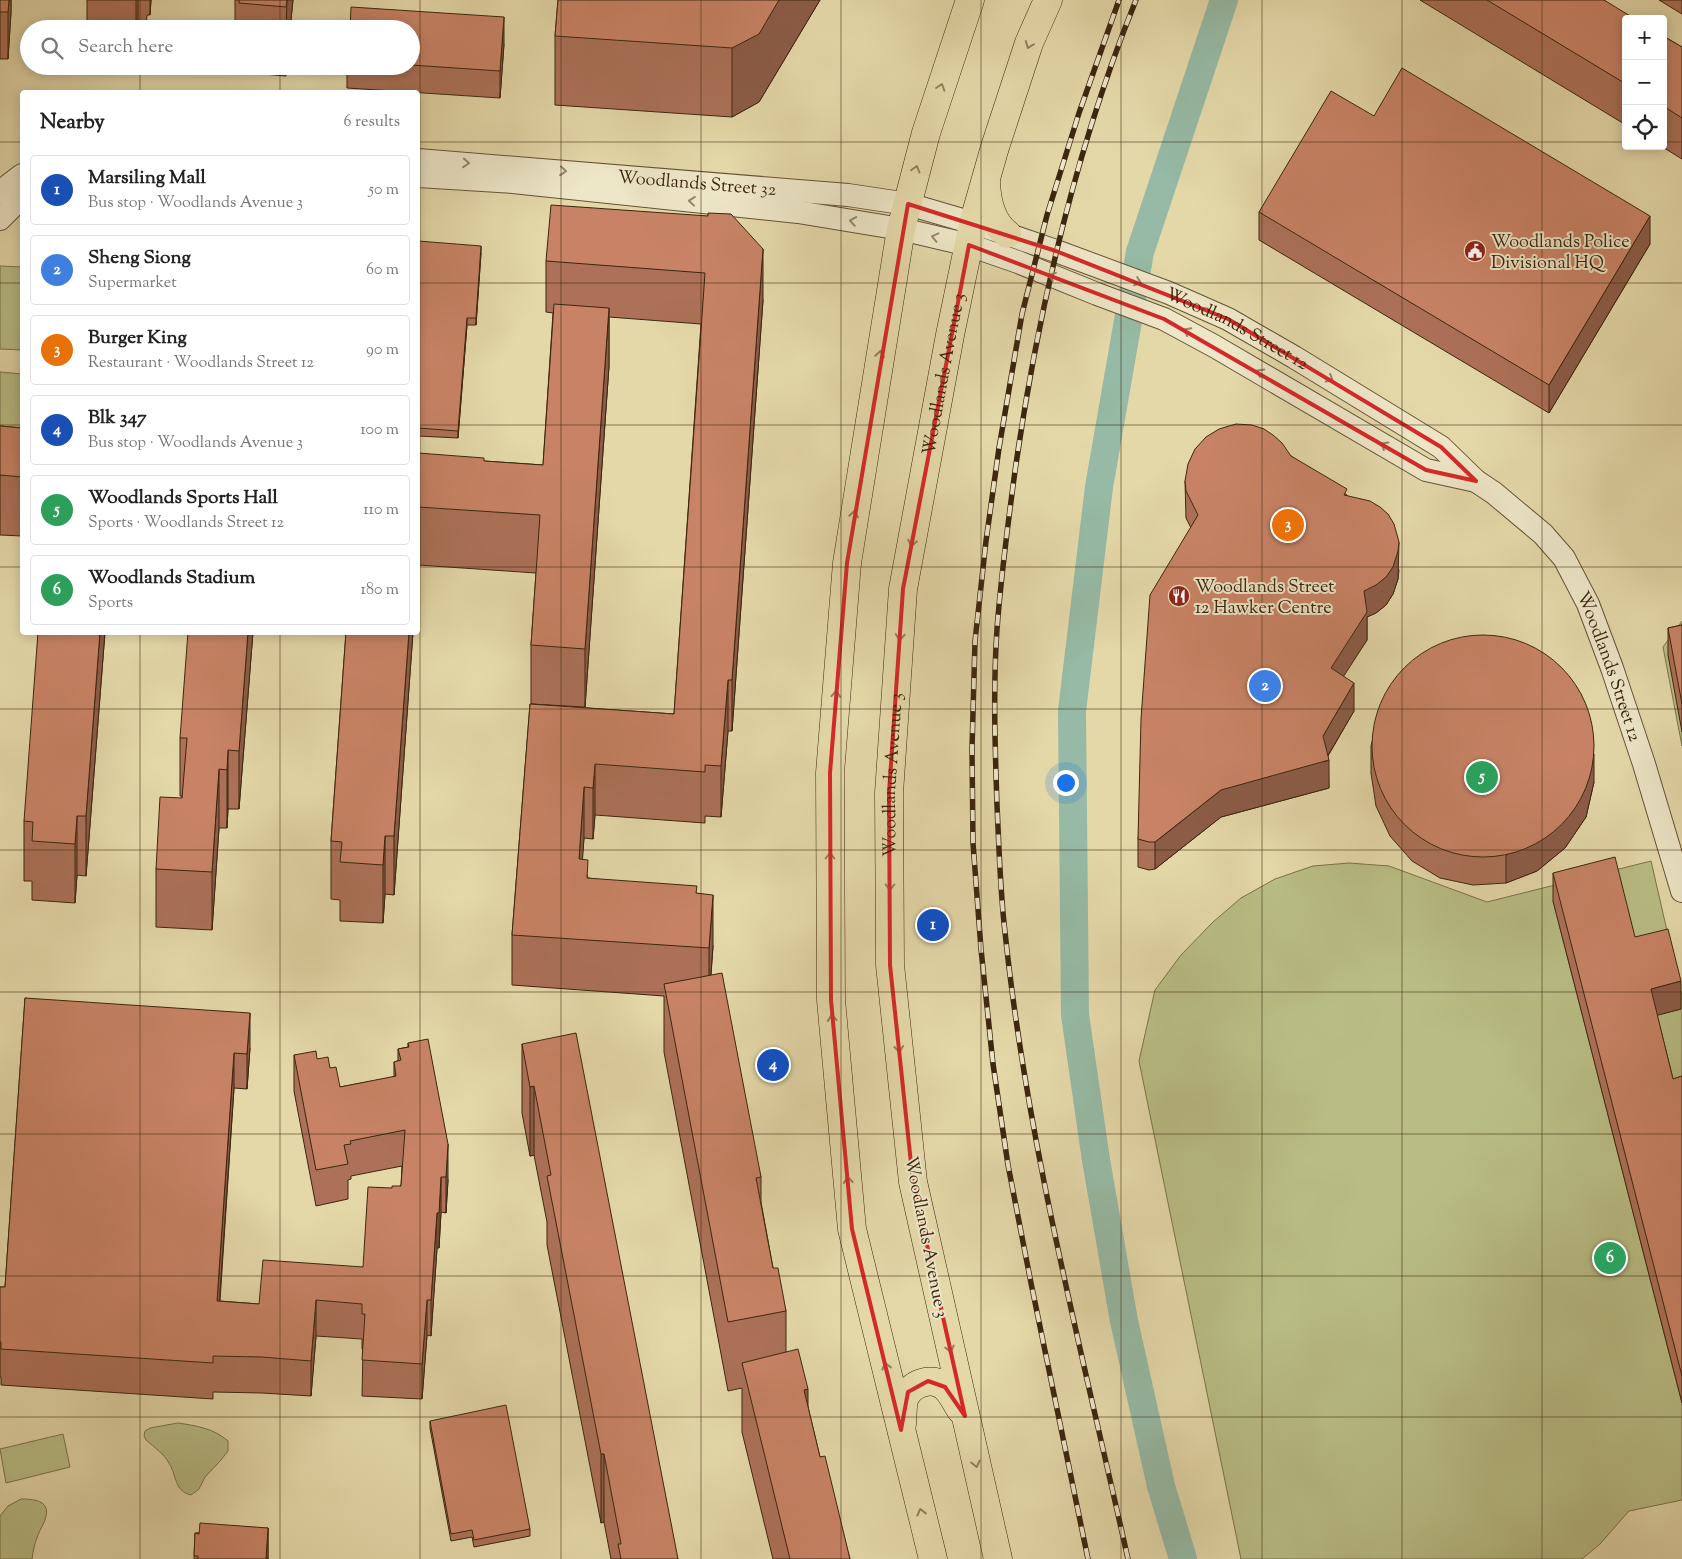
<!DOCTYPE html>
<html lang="en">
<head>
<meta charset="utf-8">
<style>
  body { margin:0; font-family:"Sorts Mill Goudy",serif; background:#f2f2f2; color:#222 }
  .controls { position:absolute; right:15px; top:15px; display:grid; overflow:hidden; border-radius:5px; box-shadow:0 2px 12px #0003 }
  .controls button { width:45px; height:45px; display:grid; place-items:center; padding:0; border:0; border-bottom:1px solid #e0e0e0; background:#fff; color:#222; font:25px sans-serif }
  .you { position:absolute; left:1065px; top:782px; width:18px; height:18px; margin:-12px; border:4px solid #fff; border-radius:50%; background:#1a73e8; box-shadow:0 0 0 8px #1a73e833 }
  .badge { display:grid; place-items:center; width:32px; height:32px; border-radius:50%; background:#8f2418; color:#fff; font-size:16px; font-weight:700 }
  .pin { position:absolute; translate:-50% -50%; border:2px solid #fff; box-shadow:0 1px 5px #0006 }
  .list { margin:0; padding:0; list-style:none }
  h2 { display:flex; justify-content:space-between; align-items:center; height:65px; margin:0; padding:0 20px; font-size:21px }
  h2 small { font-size:16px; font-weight:400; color:#767676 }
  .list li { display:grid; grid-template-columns:32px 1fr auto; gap:15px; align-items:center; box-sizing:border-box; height:70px; margin:0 10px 10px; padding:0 10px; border:1px solid #e0e0e0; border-radius:5px }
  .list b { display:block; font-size:19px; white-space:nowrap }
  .list p { margin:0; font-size:16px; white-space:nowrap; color:#767676 }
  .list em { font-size:16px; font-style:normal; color:#767676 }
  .icon { flex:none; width:28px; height:28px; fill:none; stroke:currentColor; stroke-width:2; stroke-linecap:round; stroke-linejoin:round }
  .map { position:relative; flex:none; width:1682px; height:1559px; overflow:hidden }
  .search { position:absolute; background:#fff; box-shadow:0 2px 12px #0003; left:20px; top:20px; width:400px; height:55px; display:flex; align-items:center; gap:12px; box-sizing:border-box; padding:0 18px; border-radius:28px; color:#767676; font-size:19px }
  .panel { position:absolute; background:#fff; box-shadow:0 2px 12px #0003; left:20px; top:90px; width:400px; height:545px; border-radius:5px }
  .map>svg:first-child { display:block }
</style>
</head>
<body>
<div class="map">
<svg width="1682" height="1559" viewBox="0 0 1682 1559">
  <rect width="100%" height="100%" fill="#e4d8a9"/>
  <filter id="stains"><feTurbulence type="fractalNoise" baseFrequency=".004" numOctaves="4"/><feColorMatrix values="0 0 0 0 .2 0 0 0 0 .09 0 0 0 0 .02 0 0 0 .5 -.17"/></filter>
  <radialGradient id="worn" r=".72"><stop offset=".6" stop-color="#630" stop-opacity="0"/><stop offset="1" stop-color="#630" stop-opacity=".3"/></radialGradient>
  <!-- green -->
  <path fill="#b9bd85" stroke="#7a724a" d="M0,266l22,1v83l-22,-1z
    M0,372l22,2v63l-22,-1z
    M1682,621v125l-19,-99z
    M1651,861l31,135v108l-129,-203 129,502v97l-53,11 -29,33 -18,15h-341l-102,-498 16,-71 26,-35 32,-33 28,-24 34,-19 38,-13 36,-3 40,3 98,36z
    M178,1423c19,3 35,5 50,18v10l-7,9 -16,17 -6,12 -8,6c-17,-4 -14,-19 -22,-32 -5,-9 -15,-16 -23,-23l-2,-4 1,-5 5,-3z
    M63,1434l7,33 -64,16 -6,-34z
    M21,1499c11,0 29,1 25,17 -1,7 -6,13 -8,19 -3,7 -5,16 -6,24h-32v-43l8,-10z"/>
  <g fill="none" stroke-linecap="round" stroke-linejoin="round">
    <!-- canal -->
    <path stroke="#96baa5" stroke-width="28" d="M1183,1559l-22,-73 -37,-165 -28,-161 -21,-145 -3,-304 27,-224 41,-235 84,-252"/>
    <!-- minor casing -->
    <g stroke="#665235" stroke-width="24">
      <g id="minor">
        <path id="s1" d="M418,160l430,35 60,9 75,22 73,25 113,42 59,26 66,38 147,90 35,34 18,12 49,41 21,24 24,46 24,64 32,96 38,127"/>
        <path d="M418,176l95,6 285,30 103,17 68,16 49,17 79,32 67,25 50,27 212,124 50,11"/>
        <path d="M0,192l22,-17"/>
        <path d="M0,219l22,-22"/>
      </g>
    </g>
    <!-- primary casing -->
    <g stroke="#3c260e" stroke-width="29">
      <g id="primary">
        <path d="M986,183c1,19 5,39 21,51"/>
        <path d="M902,1424c1,-8 0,-16 2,-24 5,-16 28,-25 41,-13 7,6 11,16 16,23"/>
        <path d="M933,1559l-81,-330 -21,-229 -1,-227 17,-210 54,-334 25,-96 44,-133"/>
        <path id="s2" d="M998,1559l-85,-377 -23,-217 -1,-172 14,-204 47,-254 23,-111 22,-77 34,-104 19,-43"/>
      </g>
    </g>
    <!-- minor -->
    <use href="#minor" stroke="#ede6c7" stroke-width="22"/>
    <!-- primary -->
    <use href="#primary" stroke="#e4d8a9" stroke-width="28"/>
    <!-- rail casing -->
    <g stroke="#3c260e" stroke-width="5.5">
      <path id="rail" d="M1088,1559l-57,-276 -23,-118 -15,-101 -12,-115 -8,-106 -1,-94 3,-108 11,-100 13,-93 23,-134 25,-99 32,-102 40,-113
        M1128,1559c-46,-207 -101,-416 -123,-627 -5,-42 -6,-85 -8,-127 -2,-58 -4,-118 0,-176 4,-53 11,-106 18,-158 23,-161 60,-320 121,-471"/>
    </g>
    <!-- rail -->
    <use href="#rail" stroke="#ede6c7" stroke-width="4" stroke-dasharray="11" stroke-linecap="butt"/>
  </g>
  <!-- wall -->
  <path fill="#ac7158" stroke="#3c260e" d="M0,0h11v12l-3,47h-8z
    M87,0h64l-1,15h-3l-1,14h-59z
    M235,0h58l-3,29h-55z
    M558,0h262l-61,102 -27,15 -177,-12v-69z
    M1420,0h184l22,19v106z
    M1659,0h23v14z
    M411,29l93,15 -4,54 -153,-10v-22h64z
    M1663,36l19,11v112l-21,-13h2z
    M87,66h49v3z
    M239,66h48l-1,10 -47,-4z
    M1374,116l276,128 -101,169 -290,-173v-28z
    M708,216l55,84 -31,431h-4l-7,86 -16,-1v7l-110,-8 -2,24 -9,-1 -2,21 6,19 109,15 16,53 -2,29 50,202v25l12,66 13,43v41l22,55 12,50 30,102h-77l-31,-127v-44l-14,3 -64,-339v-56l-152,-11v-50l18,-231 144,10 27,-390 -92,-7v49l-24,341 -54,-3v-59l5,-72 -118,-8v-112l66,8 59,4 10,-152 -7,-1v-51z
    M418,241l63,12 -5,72h-9l-9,113 -40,-2z
    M0,426l22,2v108l-22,-1z
    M1291,456l56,39 52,75 -1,9 -5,15 -7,11 -10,8 -9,4v23l-24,36 11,35 -26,45 1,32 -108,29 -66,52 -6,1 -11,-3v-28l53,-311 -5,-10 -1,-37z
    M1682,625v107l-14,-77v-27z
    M105,632l-19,244 -9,-1 -2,28 -43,-3v-19h-8v-60z
    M253,632l-14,177h-11l-1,19h-8l-7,102 -56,-3v-58l26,-71v-2h-2v-58z
    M346,632h67l-19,263 -9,-1 -2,29 -43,-2v-21l-9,-1v-58z
    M1382,701l212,81 -8,35 -21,31 -28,23 -31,12 -33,2 -33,-7 -28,-17 -22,-25 -14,-30 -5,-33v-27z
    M1553,873l82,64 46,72 -24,6 16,64 9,-3v327l-129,-502z
    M25,998l225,50 -3,41 -13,-1 -14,213 39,3 104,-37 29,-79 9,-2 1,-20 -51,10v3l-3,1v19l-32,7 -22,-115v-36l23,4 13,9 10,19 54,-10v-15l4,-1v-12l10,-2v-4l40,137 -2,33 -5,-1 -2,36h-2l-6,88 -4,-1 -5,64 -60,-3 1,-47h-1v-10l-46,-3 -5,60 -49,-3 -49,-1v7l-212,-14v-8h-1v-90h5z
    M522,1044l156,515h-67l-7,-37 -3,1 -54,-278v-23l-13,-67 -4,1 -8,-43z
    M430,1421l100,108v7l-56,11 -2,-10 -21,4 -21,-113z
    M268,1528v31h-74l1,-26z"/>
  <!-- shaded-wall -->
  <path fill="#8c5c47" stroke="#3c260e" d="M9,0h2v12l-3,47v-47z
    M136,0h2v29h-2z
    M150,0h1l-1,15z
    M287,0h6l-3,29h-4z
    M779,0h41l-61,102 -27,15v-69z
    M504,17v27l-4,54v-27z
    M1650,216v28l-101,169v-28z
    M481,246v7l-5,72v-7z
    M763,249v51l-31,431v-51z
    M609,308v58l-24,341v-58z
    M467,318v7l-9,113v-7z
    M1399,542l-1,37 -5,15 -7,11 -10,8 -9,4v23l-36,56v-28l33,-77z
    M100,632h5l-19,244v-60z
    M248,632h5l-14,177v-58z
    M409,632h4l-19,263v-59z
    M728,680v51l-7,86v-51z
    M1354,683v28l-30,51 5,-2v28l-108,29 -66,52v-27l66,-52 102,-54z
    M228,750v59l-1,19v-58z
    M1594,754v28l-8,35 -21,31 -28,23 -31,12v-27z
    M595,764v51l-2,24v-51z
    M219,769v59l-7,102v-58z
    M584,787v51l-5,72v-51z
    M77,816v59l-2,28v-59z
    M385,836v58l-2,29v-58z
    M713,895v51l-4,53v-51z
    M1681,981v28l-30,8v-28z
    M250,1013v35l-3,41v-35z
    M234,1053v35l-17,248v-35z
    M534,1086v69l-4,1v-69z
    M448,1144v36l-2,33v-36z
    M441,1177v35l-2,36v-35z
    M437,1213v35l-6,88v-36z
    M316,1300v36l-5,60v-35z
    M427,1300v35l-5,64v-35z
    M808,1389v69l-4,-68z
    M601,1454h3v68l-3,1z
    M268,1528v31h-2z"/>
  <!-- building -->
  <path fill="#c88366" stroke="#3c260e" d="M0,0h9l-1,12h-8z
    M239,0h48l-1,7 -47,-4z
    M558,0h221l-20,34 -27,14 -177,-12z
    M1487,0h117l31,19h-9v65z
    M351,7l153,10 -4,54 -89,-6v-36h-61z
    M1663,36l19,11v71l-19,-12z
    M1402,68l248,148 -101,169 -290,-173 72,-121 43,25z
    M551,205l157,11v-3l23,1 32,35 -31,431h-4l-7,86 -16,-1v7l-110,-8 -2,24 -9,-1 -5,72 9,1 -1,18 110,8 -1,7 17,2 -4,53 -197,-13 18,-231 144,10 31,-441 -159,-12z
    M418,241l63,5 -5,72h-9l-9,113 -40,-3z
    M554,304l55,4 -24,341 -54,-4 9,-130 -122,-8v-54l66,5v3l59,4z
    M1236,424l16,1 12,4 9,6 9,8 9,13 56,33 -3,6 26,6 10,6 8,7 6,10 5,18 -1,9 -5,16 -7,10 -10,8 -12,6 3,21 -36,56 23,15 -31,53 6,24 -108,30 -66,52h-6l-11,-3 3,-120 9,-124 48,-80 -12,-24 -1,-10 3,-17 7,-15 11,-12 13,-8z
    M0,426l22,2v49l-22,-2z
    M1682,625v79l-14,-76z
    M38,632h62l-14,184h-9l-2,28 -43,-3 1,-19 -9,-1z
    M188,632h60l-9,119 -11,-1 -1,20 -8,-1 -7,103 -56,-3 4,-72 22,1 5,-60h-7z
    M346,632h63l-15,204h-9l-2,29 -43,-3 2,-20 -11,-1z
    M1372 746a111 111 0 1 1 222 0a111 111 0 1 1-222 0Z
    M1615,857l20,80 33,-8 13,52 -30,8 22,90 9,-3v300l-129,-503z
    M722,973l39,204 -5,1 17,90h5l8,43 -58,11 -64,-338z
    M25,998l225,15 -3,41 -13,-1 -17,248 42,3 4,-44 100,7 5,-80 24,1v-2h9l4,-56 -55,11 1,3 -7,1 4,19 -32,6 -22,-115 22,-4 1,8 11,-2 2,11 6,-1 4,20 56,-11 -2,-14 7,-2 -3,-11 11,-2 -1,-4 20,-4 20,105 -2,33h-5l-2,36h-2l-6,87h-4l-5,64 -60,-4 3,-46h-3v-10l-46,-4 -5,61 -49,-4 -49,-1v7l-212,-14v-7h-1v-55h5z
    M576,1033l102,526h-57l-3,-15h3l-17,-90h-3l-54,-278 4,-1 -17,-89 -4,1 -8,-43z
    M798,1349l10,40 -4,1 16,67 5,-1 25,103h-60l-48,-196z
    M506,1405l24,124 -56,11 -2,-10 -21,4 -21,-113z
    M200,1523l68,5 -2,31h-68v-3h-4l1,-23 4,1z"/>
  <!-- one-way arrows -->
  <defs><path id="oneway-chevron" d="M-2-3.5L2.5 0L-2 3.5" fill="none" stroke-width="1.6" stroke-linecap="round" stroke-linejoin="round" transform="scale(1.25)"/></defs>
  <g stroke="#907f5c">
    <use href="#oneway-chevron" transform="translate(1029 45) rotate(111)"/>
    <use href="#oneway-chevron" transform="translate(941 87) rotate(-72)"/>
    <use href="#oneway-chevron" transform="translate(916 169) rotate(-75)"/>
    <use href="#oneway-chevron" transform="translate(880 354) rotate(-81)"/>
    <use href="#oneway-chevron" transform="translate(854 514) rotate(-81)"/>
    <use href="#oneway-chevron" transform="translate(912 543) rotate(101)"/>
    <use href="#oneway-chevron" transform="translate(900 637) rotate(94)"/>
    <use href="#oneway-chevron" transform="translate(836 694) rotate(-85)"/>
    <use href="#oneway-chevron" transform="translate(830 856) rotate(-90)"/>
    <use href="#oneway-chevron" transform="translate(890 887) rotate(90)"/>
    <use href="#oneway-chevron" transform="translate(832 1018) rotate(-95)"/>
    <use href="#oneway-chevron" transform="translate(899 1049) rotate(84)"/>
    <use href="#oneway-chevron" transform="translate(848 1180) rotate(-96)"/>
    <use href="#oneway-chevron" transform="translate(950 1349) rotate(77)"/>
    <use href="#oneway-chevron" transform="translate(886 1366) rotate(-104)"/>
    <use href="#oneway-chevron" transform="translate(976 1464) rotate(77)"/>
    <use href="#oneway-chevron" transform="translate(921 1512) rotate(-104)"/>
  </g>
  <g stroke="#94866a">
    <use href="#oneway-chevron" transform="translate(466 163) rotate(4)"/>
    <use href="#oneway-chevron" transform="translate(563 171) rotate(5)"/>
    <use href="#oneway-chevron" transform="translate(692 201) rotate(-174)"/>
    <use href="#oneway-chevron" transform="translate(853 221) rotate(-170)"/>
    <use href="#oneway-chevron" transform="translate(935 237) rotate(-167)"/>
    <use href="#oneway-chevron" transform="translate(1052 276) rotate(-158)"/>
    <use href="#oneway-chevron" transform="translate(1138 282) rotate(20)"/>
    <use href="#oneway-chevron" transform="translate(1187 331) rotate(-152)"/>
    <use href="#oneway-chevron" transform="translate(1260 372) rotate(-150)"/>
    <use href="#oneway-chevron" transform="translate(1330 379) rotate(31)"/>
    <use href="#oneway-chevron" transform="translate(1384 445) rotate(-149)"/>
  </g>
  <!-- marked area -->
  <path fill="none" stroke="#d62828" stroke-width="4" stroke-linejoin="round" d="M908,204l148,47 172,68 213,128 35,34 -50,-11 -262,-151 -195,-74 -66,344 -14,204 1,172 23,217 52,234 -20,-29 -17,-6 -20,11 -7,38 -49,-201 -21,-229 -1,-227 17,-210z"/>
  <!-- grid -->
  <path fill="none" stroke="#3c260e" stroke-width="1" stroke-opacity="0.55" d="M140,0v29M280,0v29M420,0v1559M561,0v1559M701,0v1559M841,0v1559M981,0v1559M1121,0v1559M1262,0v1559M1402,0v1559M1542,0v1559M140,66v26M280,66v26M0,142h22M418,142h1208M1663,142h19M0,283h22M418,283h1264M0,425h22M418,425h1264M0,567h22M418,567h1264M140,632v927M280,632v927M0,709h1682M0,850h1682M0,992h1682M0,1134h1682M0,1276h1682M0,1417h1682"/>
  <!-- icons -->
  <defs>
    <g id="civic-disc" transform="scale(1.125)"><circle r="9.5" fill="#8f2418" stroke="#ede6c7"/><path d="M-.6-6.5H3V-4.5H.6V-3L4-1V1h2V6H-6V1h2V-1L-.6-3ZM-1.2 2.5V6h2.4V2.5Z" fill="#fff"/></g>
    <g id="restaurant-disc" transform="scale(1.125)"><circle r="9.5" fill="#8f2418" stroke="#ede6c7"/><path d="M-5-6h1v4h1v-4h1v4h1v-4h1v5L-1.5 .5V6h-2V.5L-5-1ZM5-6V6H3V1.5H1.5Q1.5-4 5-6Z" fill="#fff"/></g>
  </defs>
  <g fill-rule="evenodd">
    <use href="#civic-disc" x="1475" y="251"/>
    <use href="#restaurant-disc" x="1179" y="596"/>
  </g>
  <g text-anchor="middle" stroke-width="4" stroke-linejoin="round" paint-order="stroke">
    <!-- street labels -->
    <g font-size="18" fill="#3c260e" stroke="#ede6c7">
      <text dy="6" stroke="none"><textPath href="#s1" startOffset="280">Woodlands Street 32</textPath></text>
      <text dy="6" stroke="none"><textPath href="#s1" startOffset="845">Woodlands Street 12</textPath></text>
      <text dy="6" stroke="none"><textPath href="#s2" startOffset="1200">Woodlands Avenue 3</textPath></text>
      <text dy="6" stroke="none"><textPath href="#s1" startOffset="1365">Woodlands Street 12</textPath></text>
      <text dy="6" stroke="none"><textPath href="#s2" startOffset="795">Woodlands Avenue 3</textPath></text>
      <text transform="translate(927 1237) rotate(79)" y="6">Woodlands Avenue 3</text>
    </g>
    <!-- poi labels -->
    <g font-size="18" fill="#3c260e" stroke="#ede6c7" text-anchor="start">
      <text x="1491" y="247">Woodlands Police<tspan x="1491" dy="21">Divisional HQ</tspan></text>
      <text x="1195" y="592">Woodlands Street<tspan x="1195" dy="21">12 Hawker Centre</tspan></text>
    </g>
  </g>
  <rect width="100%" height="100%" filter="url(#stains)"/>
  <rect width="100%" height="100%" fill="url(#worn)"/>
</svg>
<div class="controls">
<button>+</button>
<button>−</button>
<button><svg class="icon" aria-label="locate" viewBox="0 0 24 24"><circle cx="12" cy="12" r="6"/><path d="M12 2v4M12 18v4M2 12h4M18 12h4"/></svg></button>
</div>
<div class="you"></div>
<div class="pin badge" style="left:933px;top:925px;background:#1a4fb4">1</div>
<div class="pin badge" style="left:1265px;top:686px;background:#3f7fe0">2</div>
<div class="pin badge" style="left:1288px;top:525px;background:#e8710a">3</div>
<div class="pin badge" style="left:773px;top:1065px;background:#1a4fb4">4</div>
<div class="pin badge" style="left:1482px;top:777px;background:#2e9e5b">5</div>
<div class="pin badge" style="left:1610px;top:1258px;background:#2e9e5b">6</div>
<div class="search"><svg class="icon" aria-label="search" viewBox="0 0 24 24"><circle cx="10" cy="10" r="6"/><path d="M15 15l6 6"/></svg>Search here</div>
<section class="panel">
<h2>Nearby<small>6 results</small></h2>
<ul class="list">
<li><span class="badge" style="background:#1a4fb4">1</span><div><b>Marsiling Mall</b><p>Bus stop · Woodlands Avenue 3</p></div><em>50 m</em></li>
<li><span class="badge" style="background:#3f7fe0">2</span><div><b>Sheng Siong</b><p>Supermarket</p></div><em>60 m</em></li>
<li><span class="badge" style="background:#e8710a">3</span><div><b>Burger King</b><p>Restaurant · Woodlands Street 12</p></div><em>90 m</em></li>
<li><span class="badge" style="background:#1a4fb4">4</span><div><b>Blk 347</b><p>Bus stop · Woodlands Avenue 3</p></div><em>100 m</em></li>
<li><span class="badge" style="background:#2e9e5b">5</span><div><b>Woodlands Sports Hall</b><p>Sports · Woodlands Street 12</p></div><em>110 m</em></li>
<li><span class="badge" style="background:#2e9e5b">6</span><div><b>Woodlands Stadium</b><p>Sports</p></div><em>180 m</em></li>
</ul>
</section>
</div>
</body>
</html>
